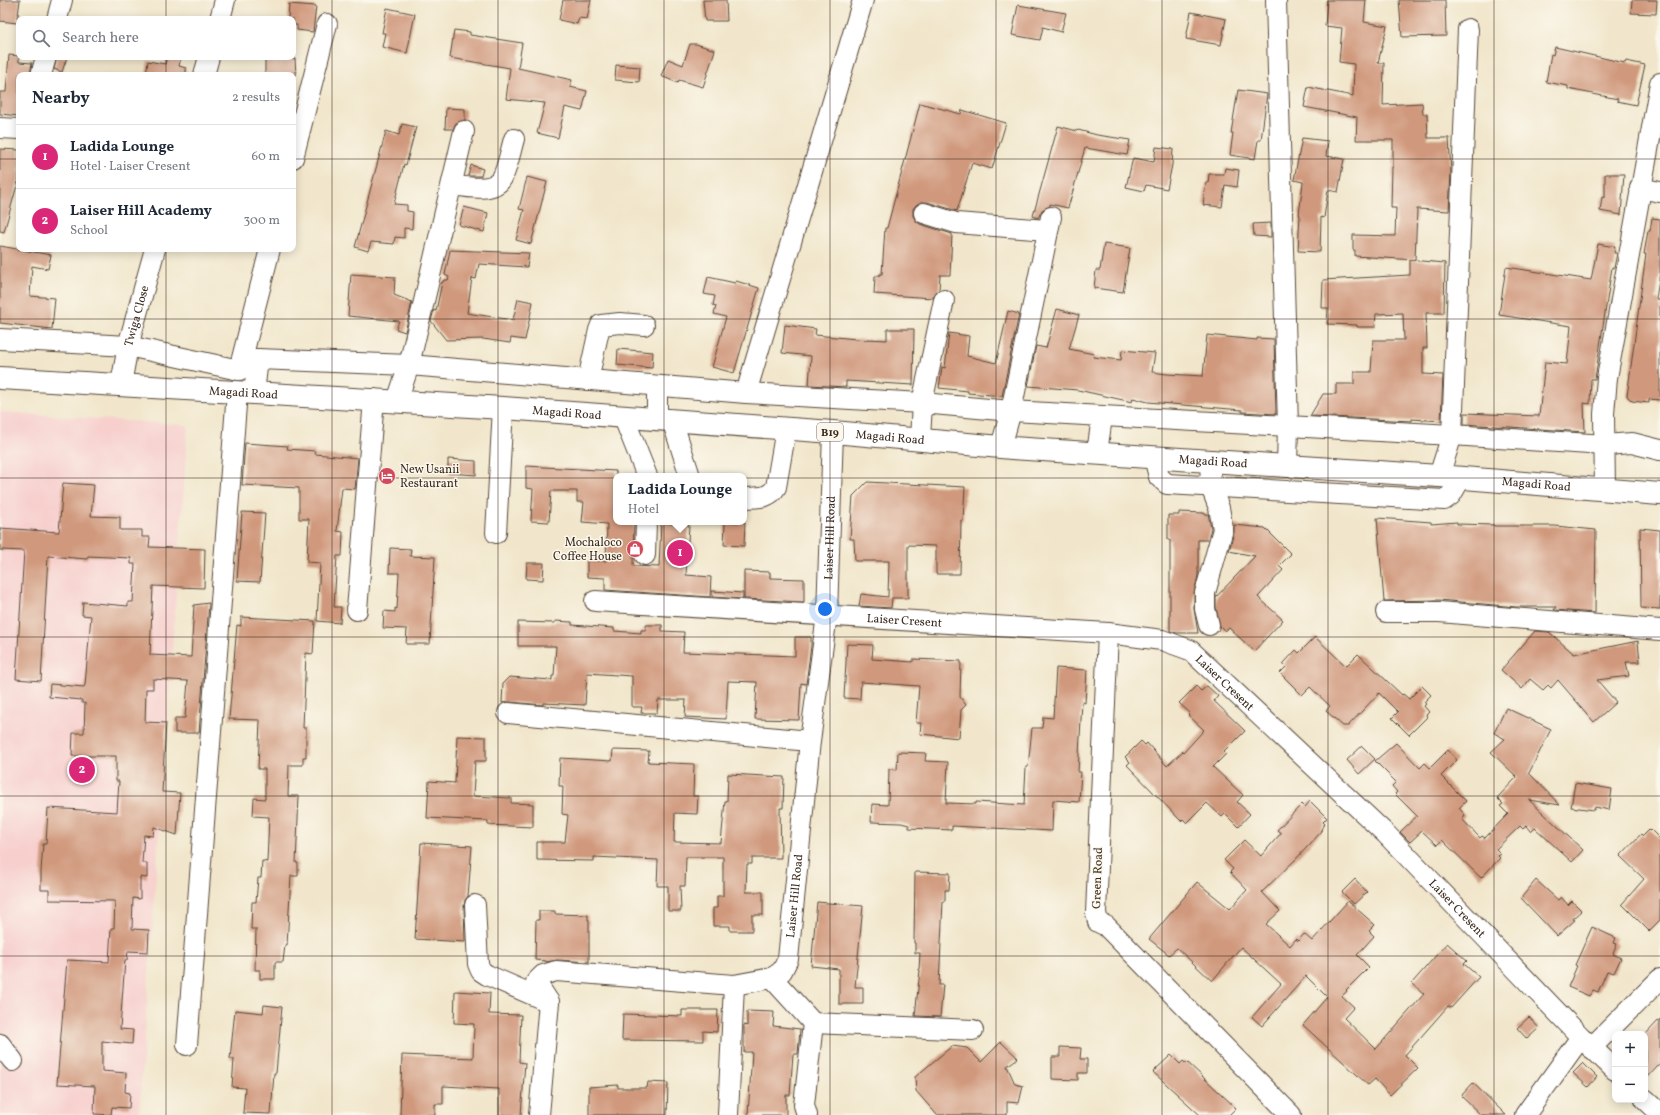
<!DOCTYPE html>
<html lang="en">
<head>
<meta charset="utf-8">
<style>
  body { margin:0; font-family:Vollkorn,serif; background:#f6f6f7; color:#1f2937 }
  .controls { position:absolute; right:12px; bottom:12px; display:grid; overflow:hidden; border-radius:8px; box-shadow:0 2px 10px #0003 }
  .controls button { width:36px; height:36px; display:grid; place-items:center; padding:0; border:0; border-bottom:1px solid #e0e1e3; background:#fff; color:#1f2937; font:20px sans-serif }
  .you { position:absolute; left:825px; top:609px; width:14px; height:14px; margin:-10px; border:3px solid #fff; border-radius:50%; background:#1a73e8; box-shadow:0 0 0 6px #1a73e833 }
  .badge { display:grid; place-items:center; width:26px; height:26px; border-radius:50%; background:#db2777; color:#fff; font-size:13px; font-weight:700 }
  .pin { position:absolute; translate:-50% -50%; border:2px solid #fff; box-shadow:0 1px 4px #0006 }
  .popup { position:absolute; left:613px; top:473px; width:134px; height:52px; box-sizing:border-box; display:grid; place-content:center; border-radius:8px; background:#fff; filter:drop-shadow(0 1px 3px #0005); font-size:13px; white-space:nowrap; color:#747a83 }
  .popup b { font-size:15px; color:#1f2937 }
  .popup::after { content:''; position:absolute; left:50%; top:100%; margin-left:-8px; border:8px solid transparent; border-top-color:#fff }
  .list { margin:0; padding:0; list-style:none }
  h2 { display:flex; justify-content:space-between; align-items:center; height:52px; margin:0; padding:0 16px; font-size:17px }
  h2 small { font-size:13px; font-weight:400; color:#747a83 }
  .list li { display:grid; grid-template-columns:26px 1fr auto; gap:12px; align-items:center; box-sizing:border-box; height:64px; padding:0 16px; border-top:1px solid #e0e1e3 }
  .list b { display:block; font-size:15px; white-space:nowrap }
  .list p { margin:0; font-size:13px; white-space:nowrap; color:#747a83 }
  .list em { font-size:13px; font-style:normal; color:#747a83 }
  .icon { flex:none; width:22px; height:22px; fill:none; stroke:currentColor; stroke-width:2; stroke-linecap:round; stroke-linejoin:round }
  .map { position:relative; flex:none; width:1660px; height:1115px; overflow:hidden }
  .search { position:absolute; background:#fff; box-shadow:0 2px 10px #0003; left:16px; top:16px; width:280px; height:44px; display:flex; align-items:center; gap:10px; box-sizing:border-box; padding:0 14px; border-radius:8px; color:#747a83; font-size:15px }
  .panel { position:absolute; background:#fff; box-shadow:0 2px 10px #0003; left:16px; top:72px; width:280px; height:180px; border-radius:8px }
  .map>svg:first-child { display:block }
</style>
</head>
<body>
<div class="map">
<svg width="1660" height="1115" viewBox="0 0 1660 1115">
  <rect width="100%" height="100%" fill="#fbf7ec"/>
  <filter id="ink" filterUnits="userSpaceOnUse"><feTurbulence type="fractalNoise" baseFrequency=".025" numOctaves="2"/><feDisplacementMap in="SourceGraphic" scale="8" xChannelSelector="R" yChannelSelector="G"/><feConvolveMatrix kernelMatrix="1 2 1 2 8 2 1 2 1" color-interpolation-filters="sRGB"/></filter>
  <filter id="wash" filterUnits="userSpaceOnUse"><feTurbulence type="fractalNoise" baseFrequency=".012" numOctaves="4" result="noise"/><feDisplacementMap in="SourceGraphic" scale="16" xChannelSelector="R" yChannelSelector="G"/><feGaussianBlur stdDeviation="0.9" result="paint"/><feColorMatrix in="noise" values="0 0 0 0 0 0 0 0 0 0 0 0 0 0 0 0 0 1.4 0 .05"/><feComposite in="paint" operator="in"/></filter>
  <g filter="url(#wash)">
    <rect width="100%" height="100%" fill="#f1e6cb"/>
    <!-- built -->
    <path fill="#f7d0ce" d="M0,412l188,13 -49,690h-139z"/>
    <g id="blocks">
      <!-- building -->
      <path fill="#d0997d" d="M0,0h20l-3,23 -17,-2z
        M563,0h28l-4,19 -8,-1 -2,6 -18,-4z
        M703,0h23l1,21h-22z
        M1327,0h39l-2,22 23,4 -9,37h6l-1,42 39,-2 1,11h4l1,24h21l2,35 -2,38 -32,-2 -2,51 -60,-4v-6h-2v-15l42,1 1,-28h-5l1,-41h1v-27h-37l1,-23 -53,-10 4,-20 45,9 1,-32 -15,-2 3,-34 -17,-2z
        M1399,0h46l1,36 -44,1z
        M1632,0h25l-1,14 -25,-1z
        M289,4l27,2 -3,26 -16,-2v-5h-4v-6h-5z
        M1018,5l48,8 -5,19 -18,-5 -3,13 -28,-5z
        M387,8l28,6 -8,39 -25,-6 3,-14h-3z
        M1191,12l35,7 -5,26 -35,-6z
        M454,30l16,2v3l52,8 -4,25 54,12 -2,7 17,4 -5,20 -17,-4 -7,31 -21,-5 8,-30 -39,-4 4,-31 -60,-10z
        M690,44h6l19,6 -12,37 -24,-7 -1,3 -17,-7 7,-17 15,6z
        M1555,47l70,16 1,-2 19,4 -9,40 -19,-4 1,-2 -50,-10v-3l-22,-4 5,-28 2,1z
        M9,55l10,1v6l13,1 -2,12h-11v41l-19,-2v-22h6z
        M57,57h10l-5,15 -8,-3z
        M167,57h14l-2,9 7,2v7h-40l2,-14 17,3z
        M265,59h30l1,16h-31z
        M616,65l24,2 -1,15 -24,-2z
        M1238,90l29,4 -6,46h-3l-3,19 -25,-4 3,-22h-2z
        M920,103l41,11 1,-4 44,13 -14,46 -20,-6 -15,48 -30,-9h-6l-5,3 -3,4v7l3,5 4,3 32,10 -2,41h-10l-1,15 -4,3 -2,5 -59,-4 1,-18h4l1,-2h2l3,-46h2z
        M446,108l19,1v11l-9,3 -3,6h-8z
        M402,124l14,3 -10,38 -2,-1 -10,40 13,1v6l6,1 -1,17 -8,-1v10l-9,-1 -1,7 -23,-2 -3,9 -13,-4 31,-116 13,4z
        M1058,126l19,5 1,-1 19,5 33,5 -3,15 -42,-7 -17,60 -18,-4v2l-8,4 -4,8 -5,-2z
        M1302,138l26,3 -2,15 18,3 -6,33 -10,-2 -4,28 -3,-1 -1,35 -22,-1 2,-36h-1l4,-33 -9,-2z
        M1156,147l17,2 -1,16 -5,24 -21,-4 -2,6 -18,-4 7,-29 21,4z
        M0,149l19,1v28l-15,54 -4,-1z
        M471,165l12,4 -2,7h-13z
        M1225,168l14,2 -2,17 -12,-2 -3,22 -19,-2 3,-22h2l1,-9h15z
        M1605,174h19l-3,41 -21,-4 2,-14 3,1z
        M527,177l20,5 -16,62 -15,-4 8,-30 -5,-1z
        M464,207l24,6 -4,19 -25,-7z
        M1652,218l8,1v53l-4,28h4v100l-11,-1v4l-17,-2 -5,-5 19,-142h-2l4,-23h2z
        M1271,223v14l-17,-1 -1,-12z
        M1104,244l26,4 -7,44 -29,-4 2,-18h4z
        M1598,244l17,3 -1,6h3l-3,15 -2,-1 -17,112h-4l-1,25 -6,-1 1,29 -121,-8v-11l75,3 6,-54 22,2 4,-38 -72,-11 7,-48 85,13z
        M0,246l51,9 -3,14 -16,-3 -2,30 25,2 -3,31 -52,-6z
        M450,250l79,3 -2,14 -48,-3 -3,15 -4,-1 -5,35 46,7 5,-21 15,3 -8,38 -14,-2 -1,5 -27,-4 -37,1 -15,-19 3,-11 2,1 6,-29h1l1,-2h4l1,-3 -4,-2z
        M1410,260l35,3 -1,50h-18l1,35h-4v26l20,1 -2,46 -29,-2v2l-102,-5 13,-22h13v-10h18v-12h17l2,-32h31l-1,-27 -27,1 -1,13h-18v-2l-30,-1 1,-16h-6l1,-28 87,-5z
        M351,274l44,3 -1,18 18,7 -7,30 -9,-3 3,-8 -51,-5z
        M708,277l27,6 1,-2 23,7 -25,85 -22,-6 14,-50 -12,-3 2,-8 -3,-1 2,-9 -11,-2z
        M1057,309l22,6 -10,34 25,5 -1,3 28,3 1,-10 33,3 -3,19 15,2 36,2 4,-41 50,5v-2l17,1 2,75 -34,-2v-2l-94,-8 -15,-4 -1,4 -54,-12 -50,-4 8,-40 10,2z
        M1008,311l11,3 -17,82 -34,-3v-2l-29,-3 3,-21 3,1 4,-35 20,3 -2,20 29,7z
        M785,325l31,4 -1,6 52,5v-1l20,1v-11h27l-1,56 -67,-4v6l-37,-2 2,-29 -29,-3z
        M618,349l35,3 -1,16 -35,-3z
        M245,443l43,3 -1,3 28,2v3l43,4 -3,31 -13,-1 -5,43 6,1 -1,24h-5l-3,51h7l-1,16 -23,-2 3,-58 -13,-1 2,-43h-10v-31l-57,-3z
        M448,459l28,2v14l-28,-2z
        M526,466l90,5v51h18l-1,44 26,1 2,-44 28,2 -3,50 25,2 -1,20 -105,-7v-12l-18,-1v-16h19l1,-37 -25,-2 2,-20h-7v-11h-26l-2,31 -18,-1 2,-32 -7,-1z
        M867,482l98,5 -2,34 -2,-1 -1,54h-24v-28l-28,-1v53h-16l-1,10 -32,-2 2,-12 27,3 1,-36h-34l-1,-22h-4l3,-43z
        M63,483l31,2 -3,31 29,1v13h22v7h8l-1,10 56,2 -1,39 -51,-2 -3,69 41,2 3,-52 15,-2 -10,130h-24v-15h10l3,-37 -35,-2v10h-7l-1,33 21,1 -4,69 18,1 -3,42 -23,-8 -1,9 -9,-1 -2,28h5v15l-7,-1v22l-7,-1 -1,31 17,1 -1,22 -20,-1 -1,9h-2l-5,69 13,1 -1,14 -30,-3v30l24,2 -1,19 5,1 -1,15 -17,-1 -1,8 -17,-1 1,-28 -38,-2 10,-124 42,2 2,-34h3l1,-27 -66,-1v-10h-8v-19l2,-27h3l2,-36 69,4 2,-31h-3v-25h-44l1,-23h11l1,-30h-3v-3l-33,-3 1,-13 34,3 1,-2 6,-69 -9,-1 1,-13 45,4v-4h5l2,-38h-4v-6l-43,-2 -1,3 -39,-3 -7,125 -25,-2 8,-128 -24,-1v-22l59,4z
        M242,512l23,1 -5,69 -23,-1z
        M1179,512l25,1v1h4l3,14 -3,12h-10v36l-4,17v16l4,24h-21l-7,-2v-91h-2v-25h11z
        M1377,518l54,4v2l26,-2v2l37,1v1h61l41,4 -1,83 -41,-3 2,-3h-40l-77,-7 -55,1z
        M725,522h20l-1,24 -20,-1z
        M1234,525l31,3 26,26 -12,12 4,4 -25,27 25,23 -29,31 -25,-23 -4,3 -5,-5 -4,-18v-11l39,-41 -26,-5 5,-19z
        M1640,528l20,2v79l-19,-1z
        M390,548l21,1 -1,7 25,1 -5,87h-24l1,-15 -24,-1 1,-17 11,1v-4l2,1 2,-36h-10z
        M527,563h17l-1,17 -17,-1z
        M744,571l26,1v6l34,1v23l-60,-3z
        M712,591l31,2v6l-31,-2z
        M241,617l74,4 -2,33 -7,-1 -3,75h3v29h-3v8h-14l-1,31h11l-3,67h2v13h-7l-4,69h-2l-2,17h-8v17h-15v-9h-5l1,-41h-5l1,-27h4l2,-24h3l1,-17 5,1 2,-45 -16,-1 1,-18 11,1v-30h-7l2,-49 -31,-1 8,-94 4,1z
        M555,621l17,1v3l42,3v3l27,2v-3h5v-5h16v6l22,1 -1,20 112,4v-19h16v9l-5,38 -5,-1 -2,37 -44,-1 2,-37 -29,-1 -2,38 -41,-2 1,-17h-28l-1,13h-16l1,-6h-10v-31l-45,-3 -2,32 -42,-2v2l-34,-3 -7,1 1,-20 6,-6 43,3v-4h2l2,-30h-38v-24l37,1z
        M1535,631l14,1 25,22 64,-13 2,21h-14l3,14 -32,4 19,22 -22,20 -36,-42 -7,8 -3,-3 -5,5 -13,-11 -8,10 -21,-19z
        M1315,637l31,29 12,-12 44,41 1,-1 6,5 13,-13 9,9 -7,7 2,2 -2,2 5,6 -3,3 1,2 -18,18 -17,-17 6,-6 -19,-19 -31,33h-5l-17,-15 4,-5 -20,-19 -8,8 -22,-22 6,-6 -3,-3 13,-14 3,3z
        M847,644l26,1 -1,14 41,3v-3l48,2 -1,36 6,8 -5,5 -2,28 -39,-4 1,-11h-5l3,-37 -58,-4 -1,17 -16,-1z
        M1056,668l31,2 -2,33 -3,-1 -4,70h3l-2,30 -26,-2 -1,31 -100,-5v4l-43,-2v-3l-8,-2 -30,-1 1,-18 16,1 1,-36 8,1 1,-18 28,1 -1,8 23,1 -2,41 30,1v-2l48,3 2,-38h2l4,-39h10l1,-11 10,1z
        M1196,686l5,5 6,-5 11,10 -4,5 31,30 -21,21 2,2 -13,13 30,28 -6,7 13,12 -12,13 -13,-13 -3,3 -15,-14 -20,20 -4,-4 -2,2 -54,-56 3,-3 -5,-5 16,-16 4,4 2,-2 20,23 16,-15 1,1 20,-22 -16,-15 2,-2 -11,-10z
        M1506,708l45,21 -22,44 31,32 -31,-5 54,50 -11,12 -37,-34 -4,4 -5,-6 -3,3 -3,-3 -24,23 5,5 -3,2 2,2 -19,20 -39,-38 -5,5 -15,-14 -12,11 -10,-10 17,-16 -22,-22 2,-2 -5,-6 4,-4 -21,-21 21,-18 24,25 5,-5 5,5 18,-18 9,10 -16,16 25,25 -7,7 6,7 -3,4 18,19 2,-2 3,2 23,-24 -8,-8 3,-2 -6,-6 20,-21 -26,-25 14,-13 -11,-6z
        M457,736l29,1v24h-11l-2,35 38,2v5l22,1v23l-45,-2v-4l-61,-3 2,-37 26,2z
        M1362,746l13,13 -16,15 -12,-14z
        M613,750l36,1 -1,11 46,2 -1,32h5l-1,18 -22,-1 -1,29 47,1 4,-42h2l1,-27 56,3 -1,31h-3l1,50h-29v6h-5l-1,28h17v23h-11v16h-22v-5h-17v-18h4v-12h6v-39h-37l-1,29h-5l1,25h-13v-25h-11l1,-26 -64,-3v4l-57,-1v-18h28l3,-27 -6,-1 1,-28h-4l1,-28 52,3z
        M1575,783l37,6 -3,21 -14,-3 -1,3 -23,-3z
        M1310,801l17,17 -4,4 2,2 -4,5 1,2 -26,28 -34,33 18,19 -14,13 24,22 6,-7 2,2 6,-7 8,7 36,-40 27,24 -6,6 5,5 -17,19 12,12 -23,23 1,1 -5,5 12,11 -10,11 32,31 48,-55 -12,-11 35,-40 20,18 -3,3 15,13 -28,31 -3,-2 -43,49 13,13 -28,27 -15,-16 -7,6 -65,-60 24,-28 -21,-21 -44,50 -10,-9 29,-33 -40,-37 -29,34 -35,-33 -8,7 -20,-16 48,-57 33,27 17,-19 -17,-18 3,-3 -9,-9 20,-20 17,16 20,-23 -4,-3 25,-26 3,3z
        M1650,829l10,10v81l-11,11 -27,-27 22,-25 -24,-23 21,-22 2,2z
        M421,843l51,3 -4,50 -3,4 -1,6 1,36 -50,-3z
        M915,872l35,1 -1,17h-4v11h-2l-4,84h4l-3,32 -25,-1 5,-46h-1l1,-17h-5v-10h-1z
        M1355,879l12,13 -13,12 -12,-12z
        M1536,880l22,20 3,-3 7,8 4,-4 10,10 -9,8 2,1 -18,16 -36,-38z
        M817,902l46,4 -8,81h8v17h-24v-35l-28,-3z
        M539,911h16v3l33,1v5h1v42l-32,-2 -11,2v-1l-11,-1 1,-40h3z
        M1592,927l24,11 -2,5 3,1 -4,10 8,4 -7,15 -7,-2 -9,21 -5,-2 -4,6 -21,-9 9,-21 -2,-1z
        M455,991l35,2 -1,21 32,1 -2,47 6,1 -4,52h-22v-26l-56,-3v18h-8v11h-35l2,-60 71,3 1,-34 -20,-1z
        M264,1005l18,2 -6,66h-2l-3,41 -28,-1 2,-25 -13,-1 2,-28h-4l5,-49 28,3z
        M682,1010h36l-1,22 -14,-1v10l-81,-1 1,-26 59,2z
        M747,1011l27,1 -1,14 27,3 -2,25h-5l-3,41h-4v20h-38l4,-63h-8v-27l3,1z
        M1529,1017l10,11 -12,11 -10,-11z
        M1660,1019v45l-15,16v-45z
        M1001,1042l17,16 -11,8 8,18 8,2 -4,17 -12,-1v13h-70l-21,-24 -1,-14 37,-31 15,2 14,14z
        M1060,1047l21,1 -1,11h7v14h-9v7l-26,-1v-22h8z
        M1171,1055l9,9 3,-3 2,2 2,-1 49,46 -7,7h-29l-47,-43z
        M1583,1063l14,14 -9,10 -15,-14z
        M648,1082l20,1 -1,32h-78v-28l29,-2v3h29z
        M1473,1083l33,32h-25l-20,-19z"/>
    </g>
  </g>
  <g filter="url(#ink)">
    <use href="#blocks" fill-opacity="0" stroke="#564638" stroke-width="1"/>
    <g fill="none" stroke-linecap="round" stroke-linejoin="round">
      <!-- minor casing -->
      <g stroke="#564638" stroke-width="22">
        <g id="minor">
          <path d="M1276,0l12,426 -1,40"/>
          <path d="M57,19l5,-19"/>
          <path d="M220,19l5,-19"/>
          <path d="M41,75l5,-18"/>
          <path d="M204,75l5,-18"/>
          <path d="M0,128l19,1"/>
          <path d="M293,158l34,-134"/>
          <path d="M452,185c13,2 42,8 50,-7 5,-8 9,-29 12,-39"/>
          <path d="M1640,188l20,4"/>
          <path d="M924,213l32,10 91,7"/>
          <path d="M0,339l128,7 111,24 19,-11 151,6 337,28 176,10 89,8 441,24 153,10 27,-2 28,7"/>
          <path d="M239,370l31,-121"/>
          <path d="M588,380l11,-50 2,-5 19,-2 24,2"/>
          <path id="s1" d="M121,384l7,-38 27,-97"/>
          <path d="M254,393l4,-34"/>
          <path d="M746,393l117,-393"/>
          <path d="M397,401l12,-36 55,-234"/>
          <path d="M624,418l23,58"/>
          <path d="M657,420v-34"/>
          <path d="M672,420l18,56"/>
          <path d="M920,439l2,-36 22,-103"/>
          <path d="M1001,447l10,-36 40,-194"/>
          <path d="M1097,453l5,-36"/>
          <path d="M1154,457l5,20 8,7 277,16 7,-5 10,-17"/>
          <path d="M1439,476l13,-41 16,-406"/>
          <path d="M1605,490l-1,-76 3,-36 53,-295"/>
          <path d="M744,498c14,-1 25,1 32,-11l10,-58"/>
          <path d="M496,533l7,-125"/>
          <path d="M645,555l1,-33"/>
          <path id="s2" d="M595,601l513,32 54,7 28,10 196,184 195,203 34,33"/>
          <path d="M357,610l17,-211"/>
          <path d="M1386,612h53l221,18"/>
          <path d="M1209,625l-4,-16v-16l18,-64 -4,-21 -8,-21 -1,-27"/>
          <path d="M1108,633l-12,280 2,9 8,4 185,189"/>
          <path d="M508,713l302,28"/>
          <path d="M475,905l3,59 3,7 6,4 62,27"/>
          <path d="M772,978l41,45 160,7"/>
          <path d="M0,1044l13,17"/>
          <path d="M187,1045l50,-653"/>
          <path d="M1591,1048l69,-69"/>
          <path d="M1645,1099l15,14"/>
          <path id="s3" d="M539,1115l10,-113 -13,-20 7,-7 13,-4 178,14 38,-7 10,-7 6,-12 22,-218 17,-126 6,-183"/>
          <path d="M728,1115l6,-130"/>
          <path d="M807,1115l-3,-10 9,-82"/>
          <path d="M1525,1115l56,-78"/>
        </g>
      </g>
      <!-- highway casing -->
      <g stroke="#564638" stroke-width="24">
        <g id="highway">
          <path id="s4" d="M0,378l503,30 330,24 179,16 427,28 221,18"/>
        </g>
      </g>
      <!-- minor -->
      <use href="#minor" stroke="#fff" stroke-width="20"/>
      <!-- highway -->
      <use href="#highway" stroke="#fff" stroke-width="22"/>
    </g>
  </g>
  <!-- grid -->
  <path fill="none" stroke="#3b2a1e" stroke-width="1" stroke-opacity="0.55" d="M166,0v19M332,0v1115M498,0v1115M664,0v1115M830,0v1115M996,0v1115M1162,0v1115M1328,0v1115M1494,0v1115M166,57v18M0,159h19M293,159h1367M166,249v866M0,319h1660M0,478h1660M0,637h1660M0,796h1660M0,956h1660"/>
  <!-- icons -->
  <defs>
    <g id="hotel-disc" transform="scale(0.9)"><circle r="9.5" fill="#d1495b" stroke="#fbf7ec"/><path d="M-6-4.5h1.5V1H6V5H4.5V3h-9V5H-6ZM-4 0a1.8 1.8 0 1 1 3.6 0ZM.5 0V-2.5h3Q6-2.5 6 0Z" fill="#fff"/></g>
    <g id="shop-disc" transform="scale(0.9)"><circle r="9.5" fill="#d1495b" stroke="#fbf7ec"/><path d="M-5-2.5h2.3a2.7 3.5 0 0 1 5.4 0H5L5.5 6h-11ZM-1.5-2.5h3a1.5 2.3 0 0 0-3 0Z" fill="#fff"/></g>
  </defs>
  <g fill-rule="evenodd">
    <use href="#hotel-disc" x="387" y="476"/>
    <use href="#shop-disc" x="635" y="549"/>
  </g>
  <g text-anchor="middle" stroke-width="3" stroke-linejoin="round" paint-order="stroke">
    <!-- shield labels -->
    <rect fill="#fbf7ec" stroke="#75685c" stroke-width="1" x="817" y="423" width="26" height="18" rx="3"/>
    <g font-size="11" font-weight="bold" fill="#3b2a1e">
      <text x="830" y="436">B19</text>
    </g>
    <!-- street labels -->
    <g font-size="12" fill="#3b2a1e" stroke="#fbf7ec">
      <text dy="4" stroke="none"><textPath href="#s1" startOffset="70">Twiga Close</textPath></text>
      <text dy="4" stroke="none"><textPath href="#s4" startOffset="244">Magadi Road</textPath></text>
      <text dy="4" stroke="none"><textPath href="#s4" startOffset="568">Magadi Road</textPath></text>
      <text dy="4" stroke="none"><textPath href="#s4" startOffset="892">Magadi Road</textPath></text>
      <text dy="4" stroke="none"><textPath href="#s4" startOffset="1216">Magadi Road</textPath></text>
      <text dy="4" stroke="none"><textPath href="#s4" startOffset="1540">Magadi Road</textPath></text>
      <text dy="4" stroke="none"><textPath href="#s3" startOffset="827">Laiser Hill Road</textPath></text>
      <text dy="4" stroke="none"><textPath href="#s2" startOffset="310">Laiser Cresent</textPath></text>
      <text dy="4" stroke="none"><textPath href="#s2" startOffset="646">Laiser Cresent</textPath></text>
      <text transform="translate(1097 878) rotate(-88)" y="4">Green Road</text>
      <text dy="4" stroke="none"><textPath href="#s3" startOffset="467">Laiser Hill Road</textPath></text>
      <text dy="4" stroke="none"><textPath href="#s2" startOffset="970">Laiser Cresent</textPath></text>
    </g>
    <!-- poi labels -->
    <g font-size="12" fill="#3b2a1e" stroke="#fbf7ec" text-anchor="start">
      <text x="400" y="473">New Usanii<tspan x="400" dy="14">Restaurant</tspan></text>
      <text x="622" y="546" text-anchor="end">Mochaloco<tspan x="622" dy="14">Coffee House</tspan></text>
    </g>
  </g>
</svg>
<div class="controls">
<button>+</button>
<button>−</button>
</div>
<div class="you"></div>
<div class="pin badge" style="left:680px;top:553px">1</div>
<div class="popup"><b>Ladida Lounge</b>Hotel</div>
<div class="pin badge" style="left:82px;top:770px">2</div>
<div class="search"><svg class="icon" aria-label="search" viewBox="0 0 24 24"><circle cx="10" cy="10" r="6"/><path d="M15 15l6 6"/></svg>Search here</div>
<section class="panel">
<h2>Nearby<small>2 results</small></h2>
<ul class="list">
<li><span class="badge">1</span><div><b>Ladida Lounge</b><p>Hotel · Laiser Cresent</p></div><em>60 m</em></li>
<li><span class="badge">2</span><div><b>Laiser Hill Academy</b><p>School</p></div><em>300 m</em></li>
</ul>
</section>
</div>
</body>
</html>
